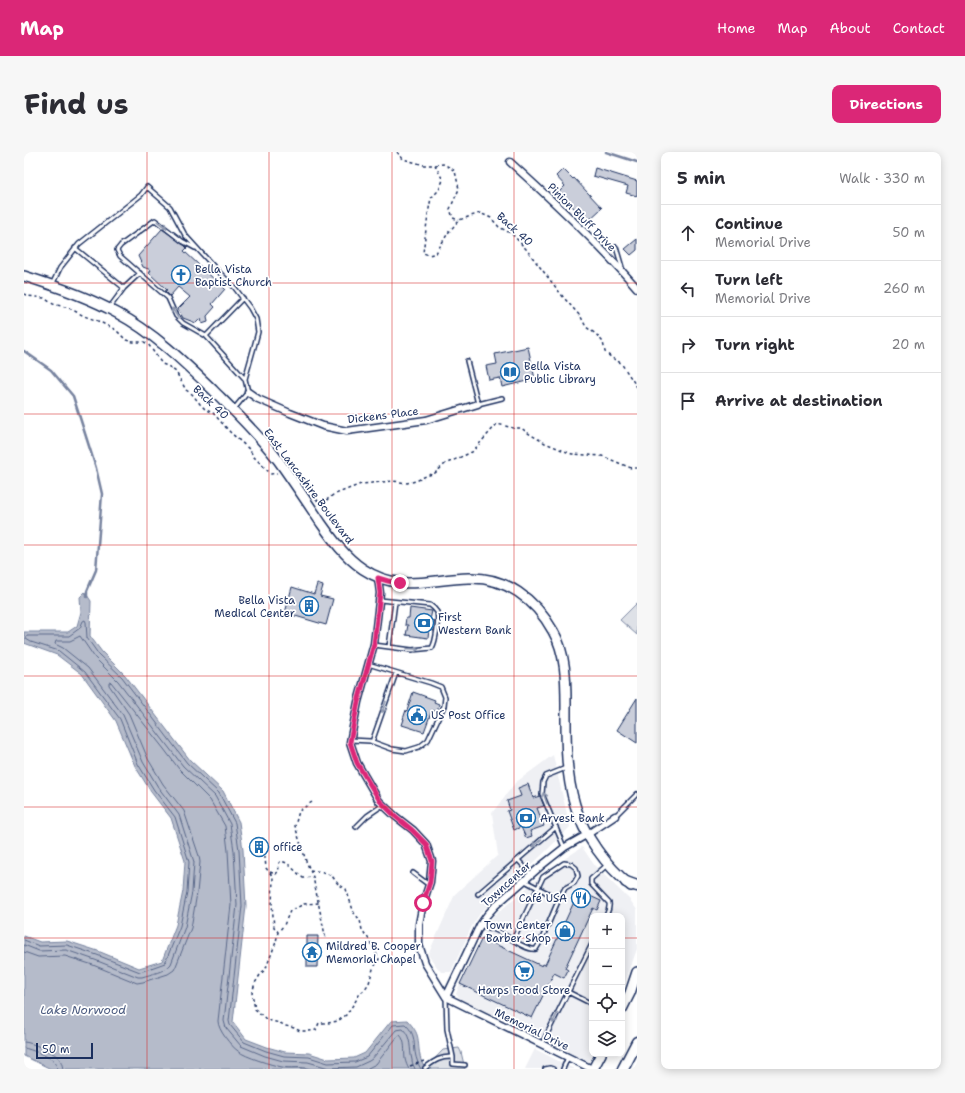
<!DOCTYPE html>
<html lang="en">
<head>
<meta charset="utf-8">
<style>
  body { margin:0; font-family:"Shantell Sans",sans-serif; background:#f7f7f7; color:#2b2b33 }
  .controls { position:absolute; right:12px; bottom:12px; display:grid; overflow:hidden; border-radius:8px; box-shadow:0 2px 10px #0003 }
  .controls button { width:36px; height:36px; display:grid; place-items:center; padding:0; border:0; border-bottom:1px solid #e1e1e2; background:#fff; color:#2b2b33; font:20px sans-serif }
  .scale { position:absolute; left:12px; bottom:10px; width:57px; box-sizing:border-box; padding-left:4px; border:2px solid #1b2f5e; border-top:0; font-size:11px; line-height:14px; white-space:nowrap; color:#1b2f5e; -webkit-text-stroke:3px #fff; paint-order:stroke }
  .stop { position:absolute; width:12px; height:12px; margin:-9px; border:3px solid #db2777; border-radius:50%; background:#fff }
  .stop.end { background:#db2777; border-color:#fff; box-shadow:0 1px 4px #0008 }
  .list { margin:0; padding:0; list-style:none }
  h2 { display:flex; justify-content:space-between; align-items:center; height:52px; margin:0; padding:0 16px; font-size:17px }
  h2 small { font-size:13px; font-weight:400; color:#7c7c81 }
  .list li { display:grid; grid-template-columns:26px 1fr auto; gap:12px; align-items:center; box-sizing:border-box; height:56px; padding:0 16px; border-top:1px solid #e1e1e2 }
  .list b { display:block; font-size:15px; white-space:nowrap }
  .list p { margin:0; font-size:13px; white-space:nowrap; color:#7c7c81 }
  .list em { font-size:13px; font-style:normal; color:#7c7c81 }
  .icon { flex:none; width:22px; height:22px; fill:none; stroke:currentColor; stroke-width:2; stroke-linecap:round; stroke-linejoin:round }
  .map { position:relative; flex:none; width:613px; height:917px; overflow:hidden; border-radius:8px }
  header { display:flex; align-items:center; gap:24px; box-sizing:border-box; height:56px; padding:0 20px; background:#db2777; color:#fff }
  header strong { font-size:19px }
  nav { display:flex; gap:22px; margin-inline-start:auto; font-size:14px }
  .intro { display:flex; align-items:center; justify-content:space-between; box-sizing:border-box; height:96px; padding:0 24px }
  h1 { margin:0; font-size:28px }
  .button { padding:10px 18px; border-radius:8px; background:#db2777; color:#fff; font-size:14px; font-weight:700 }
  main { display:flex; gap:24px; padding:0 24px }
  aside { flex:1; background:#fff; border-radius:8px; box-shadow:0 2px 10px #0003 }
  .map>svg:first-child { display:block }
</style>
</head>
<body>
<header>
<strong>Map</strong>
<nav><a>Home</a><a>Map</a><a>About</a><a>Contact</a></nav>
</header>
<div class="intro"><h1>Find us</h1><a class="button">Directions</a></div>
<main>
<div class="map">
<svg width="613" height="917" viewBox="0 0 613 917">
  <rect width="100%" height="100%" fill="#fff"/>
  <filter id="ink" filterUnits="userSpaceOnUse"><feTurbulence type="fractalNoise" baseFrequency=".025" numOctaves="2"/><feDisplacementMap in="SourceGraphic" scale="8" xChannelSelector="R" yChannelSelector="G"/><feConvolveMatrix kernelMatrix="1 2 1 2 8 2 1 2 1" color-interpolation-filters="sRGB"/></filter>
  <g filter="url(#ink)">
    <!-- built -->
    <path fill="#eff0f4" d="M529,603l17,72 -28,28 -61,57 -9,14 -21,46h-10l-13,-17 27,-61 43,-39 -6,-42 23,-30z
      M558,695l13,19 35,34 7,10v39l-15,42v-75h-30v138h1l-4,8 -129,-63 -4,-5 4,-11 23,-48 11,-19 50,-43z
      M511,897l39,20h-49z"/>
    <!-- green -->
    <path fill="#dee1e7" stroke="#7c88a2" d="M613,451v32l-17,-15z
      M435,896l2,4 4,17h-40l18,-19z"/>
    <!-- water -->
    <path fill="#b5bbca" stroke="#77839f" d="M61,440l6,9 -1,35 12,16 23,23 65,85 33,31 16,31 4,28 3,56 -13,116 13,17 21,8 18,5 24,1 19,6 26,-1 11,-5 26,-32 16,-1c14,15 10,18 13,36 1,5 3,9 5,13h-374l-27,-13v-120l16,6 27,-1 31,10 41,17 23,-7 14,-36 7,-34 2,-30 -14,-43 -20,-26 -16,-26 -19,-45 -34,-47 -25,-19 -33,-12v-11h44l9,-6 4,-14 -1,-15z"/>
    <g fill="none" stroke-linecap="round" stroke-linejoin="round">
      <!-- shore -->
      <path stroke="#596789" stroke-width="1" d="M0,788l15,6 28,-1 30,10 43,17 25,-9 15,-37 7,-34 2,-30 -14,-45 -21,-27 -16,-26 -18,-45 -35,-47 -26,-21 -28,-9 -5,-3 1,-3h42l11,-8 3,-7 2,-1 1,2 1,16 12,17 23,22 65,86 32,30 16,30 4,27 3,56 -13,115 1,4 14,17 22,9 18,5 25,1 19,6 27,-1 12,-5 26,-32 12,-1c13,12 7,22 12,36 1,3 2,6 4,9
        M0,793l15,6 27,-1 29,10 43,17h4c9,-3 23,-5 29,-13l14,-37 7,-35 2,-30 -15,-47 -21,-28 -15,-25 -20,-47 -35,-47 -25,-20 -8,-4 1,-3h14l10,-5 15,22 23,23 65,85 32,30 15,28 4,27 3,54 -13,116 2,7 15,18 24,10 18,5 25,1 21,6 27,-1 13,-6 3,-2 24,-29 7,-1c9,9 6,20 9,31 0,3 2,6 3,9
        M0,800l14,5 27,-1 28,9 44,18 6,-1 25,-8 6,-4 2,-4 15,-38 6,-35 3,-31 -1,-6 -15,-45 -21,-27 -15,-25 -19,-45 -20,-29v-2l2,-1 53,67 15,20 31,31 15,26 3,25 3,54 -13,116c0,9 13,25 20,30 7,6 34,14 44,16 9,2 19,-1 28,2
        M0,890c7,0 29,10 34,15 3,3 4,7 5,12
        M0,896c6,1 27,9 31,14 2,3 1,4 2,7
        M342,917l10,-5 22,-28 2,-1c6,6 4,16 5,24 1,4 2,7 4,10"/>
      <!-- stream -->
      <path stroke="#77839f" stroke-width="2.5" d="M582,0l31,10
        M0,199l27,19 22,26 23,72 6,26 -6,76 -9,21v6"/>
    </g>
    <!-- building -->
    <path fill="#caceda" stroke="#1b2f5e" d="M571,16l42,13v15l-11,-3 2,-7 -35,-10z
      M539,17l10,10 1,-1 28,30 -15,14 -28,-30 6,-6 -9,-10z
      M138,77l22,16 3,3 -3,3 31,29 1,-2 8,7 -1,2 2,2 -13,15 3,3 -8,9 1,6 -6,2 -1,-6 -5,5 -13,-5 -5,-9 12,-12 -12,-10 -8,9 -5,-5 2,-1 -18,-17 2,-3 -8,-3 -5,-11z
      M613,87v11l-6,5 -6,-6z
      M504,195l7,32 -33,8 -2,-9 -11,2 -3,-14 11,-2 -2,-10z
      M293,432l6,2 -3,10 13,3 -7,26 -41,-12 7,-26 22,7z
      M386,456l22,3 -2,9 5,1 -1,9v1l-5,-1 -1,8 -22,-3 2,-10h-3l1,-7h3z
      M389,540l22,8 -1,2 5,2 -2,8 -5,-2 -8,22 -22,-7 2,-6h-1l3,-9 1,1z
      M613,546v45l-20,-13z
      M504,632l5,14 7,-2 4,10 -7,2 7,18 -14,5 2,5 -6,2 -5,-11 -7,3 -7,-19 3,-1 -3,-9 14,-5 -3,-8z
      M238,687l1,15h-7l-1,-14z
      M555,739l22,10 -4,9 -4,-2 -28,60 3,2 -4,8 -10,-5 -22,45 -72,-34 22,-46 60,28 1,-2 2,1z
      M283,784h11l-1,31h-10z"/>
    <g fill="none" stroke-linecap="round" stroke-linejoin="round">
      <!-- lane casing -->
      <g stroke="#1b2f5e" stroke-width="6">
        <path id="lane" d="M592,95l7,24
          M51,96l49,40 -14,19
          M171,96l-13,-7 -27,-21 -34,25 -4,5 3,6 48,42 8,18 7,7 23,13
          M28,133l8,-17 19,-24 62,-49 6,-8 23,20 15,28 30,33 20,20 15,20 6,11 2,13 -4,15 -9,32 3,13 -14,17
          M100,136l16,-15
          M219,146l-37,38 39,43
          M443,209l11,43 24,-6
          M350,493l38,5 20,-2c4,-7 7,-28 5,-36 -2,-3 -4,-5 -7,-7l-50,-5
          M365,495l6,-45
          M327,588l19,1 22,8 14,2 13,-4 9,-7 16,-34 1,-9 -4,-10 -10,-4 -63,-19
          M348,590l24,-69
          M591,664l22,-22
          M332,675l11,-11 16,-11
          M540,695l-22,-53 1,-12 3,-6 20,-8
          M494,708l13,14
          M389,721l16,12
          M501,729l34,18
          M454,742l78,-67
          M582,764c2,-5 4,-8 3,-13l-18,-19v-5l16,-14
          M456,773c5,2 10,3 15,5 11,4 30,21 41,19l5,-8 18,-42 6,-11 9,-5 4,-7 -2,-8 -5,-4 -7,-1 -21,14 -30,63
          M544,840l24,12
          M518,892l50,-100
          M429,905v7l12,1
          M401,916c9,-7 16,-12 28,-11l-6,-28 -1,-32
          M521,917l5,-1 3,1
          M539,917l5,-12"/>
      </g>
      <!-- street casing -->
      <g stroke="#1b2f5e" stroke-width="9">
        <path id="street" d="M486,10c44,40 88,81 127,126
          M224,240l10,7 32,14 33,13 24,5 79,-11 52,-16
          M354,426l2,15 -6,51 -16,58 -8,40 7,21 22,38 16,15 18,14 13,14 6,17 -2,21 -7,21 -4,21v21l6,18 21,34 146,72
          M422,845l34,-72 7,-10 9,-10 45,-39 24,-19 23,-13 27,-18"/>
      </g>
      <!-- secondary casing -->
      <g stroke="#1b2f5e" stroke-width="12">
        <path id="secondary" d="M0,124c32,10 64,21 93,37 36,19 67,49 96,77 23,23 46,45 65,70 15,21 29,42 43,63 12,17 24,34 42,46 36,24 66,10 106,9 37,-1 66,21 84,53 13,22 13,50 13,74 0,33 -1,67 9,100 9,31 31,61 56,81
          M598,857l8,-16 7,-21
          M569,917l8,-15"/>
      </g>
      <!-- primary casing -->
      <g stroke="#1b2f5e" stroke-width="13">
        <path id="primary" d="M602,730l11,4
          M599,917l14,-27"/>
      </g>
      <!-- path -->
      <path stroke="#1b2f5e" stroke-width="1.5" stroke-dasharray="3 3" stroke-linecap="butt" d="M373,0l6,7 21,6h11l8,15 -4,10 -8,8 -3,16 -5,39 6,2 7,-2 12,-20 11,-13 21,-7 11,5 8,9 13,7 14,15 38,49 17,19 5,10 10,7 7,8 2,10 7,6 9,5 16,24
        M411,13l9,-1 11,7 4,18 -9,20 3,9 6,2
        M0,142l4,2 16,2 9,6 16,4 15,8 14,5 18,9 10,10 7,2h11l4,2 5,7 9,13 6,2 8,6 10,18 6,4 8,10 6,6 7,3 18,20 18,16 5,8 17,17 6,-1
        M292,347l3,3h5l9,-7 28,-11 32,-3 14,2 9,-2 10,-5 9,-3 10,-9 27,-12 25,-28 16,4h8l10,7 14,8 27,11 30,2 29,12h6
        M288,650l-13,9 -4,15 11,35 7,16 13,63
        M239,686l3,30 7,9 -1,28 2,22 4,5
        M286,718l13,2 9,4 6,8 8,5 8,24 6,7 2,10 6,8 11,21 -6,10 -4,14 -4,6 -6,6 -4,7 -9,13 -8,6 -10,2h-9l-3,7 -7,1h-9l-6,-3 -8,-2 -6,-3 -13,-3 -12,-11 -3,-16 3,-10 5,-8 6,-7 10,-26 2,-10 6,-7 6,-14 14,-7 15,-1
        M246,720l6,2 3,-4 -1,-6 3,-3 6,2 16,15 10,-1
        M386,914l14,-5"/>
      <!-- lane -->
      <use href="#lane" stroke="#fff" stroke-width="3"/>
      <!-- street -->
      <use href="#street" stroke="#fff" stroke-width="6"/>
      <!-- secondary -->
      <use href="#secondary" stroke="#fff" stroke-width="9"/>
      <!-- primary -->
      <use href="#primary" stroke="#fff" stroke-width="10"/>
    </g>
    <!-- one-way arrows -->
    <defs><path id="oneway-shaft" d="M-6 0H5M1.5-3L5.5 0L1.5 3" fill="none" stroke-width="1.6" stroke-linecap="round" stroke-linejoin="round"/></defs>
    <g stroke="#8d97ae">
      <use href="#oneway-shaft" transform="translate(138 73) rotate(37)"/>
      <use href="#oneway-shaft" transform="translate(151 161) rotate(-121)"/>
      <use href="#oneway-shaft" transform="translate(389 497) rotate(2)"/>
      <use href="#oneway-shaft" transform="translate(360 555) rotate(109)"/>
      <use href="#oneway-shaft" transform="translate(521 646) rotate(-109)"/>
      <use href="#oneway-shaft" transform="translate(513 691) rotate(139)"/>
      <use href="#oneway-shaft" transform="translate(531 866) rotate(116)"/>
    </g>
  </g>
  <g fill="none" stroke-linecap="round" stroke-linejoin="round" filter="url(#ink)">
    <!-- route -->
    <path stroke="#db2777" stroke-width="5" d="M376,431l-12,-2 -10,-3 2,15 -6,51 -16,58 -8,40 7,21 23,38 15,15 17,14 14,14 6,17 -2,21 -7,21"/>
  </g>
  <!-- grid -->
  <path fill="none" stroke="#d62828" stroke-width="1" stroke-opacity="0.55" d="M123,0v917M245,0v917M368,0v917M490,0v917M0,131h613M0,262h613M0,393h613M0,524h613M0,655h613M0,786h568M598,786h15"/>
  <!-- icons -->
  <defs>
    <g id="church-ring" transform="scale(1)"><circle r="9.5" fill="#fff" stroke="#1f6fb2" stroke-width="1.5"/><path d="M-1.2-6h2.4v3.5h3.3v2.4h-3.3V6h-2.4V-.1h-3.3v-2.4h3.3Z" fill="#1f6fb2"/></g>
    <g id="library-ring" transform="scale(1)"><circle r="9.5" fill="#fff" stroke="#1f6fb2" stroke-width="1.5"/><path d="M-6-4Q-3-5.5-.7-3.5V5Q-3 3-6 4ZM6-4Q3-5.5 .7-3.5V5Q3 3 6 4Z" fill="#1f6fb2"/></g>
    <g id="building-ring" transform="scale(1)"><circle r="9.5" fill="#fff" stroke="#1f6fb2" stroke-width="1.5"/><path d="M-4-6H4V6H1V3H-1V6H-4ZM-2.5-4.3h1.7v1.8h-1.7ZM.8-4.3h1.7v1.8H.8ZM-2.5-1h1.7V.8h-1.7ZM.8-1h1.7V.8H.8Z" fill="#1f6fb2"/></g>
    <g id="bank-ring" transform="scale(1)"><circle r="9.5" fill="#fff" stroke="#1f6fb2" stroke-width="1.5"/><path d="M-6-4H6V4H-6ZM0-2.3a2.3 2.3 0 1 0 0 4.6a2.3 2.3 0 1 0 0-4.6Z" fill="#1f6fb2"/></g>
    <g id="civic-ring" transform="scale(1)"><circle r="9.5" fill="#fff" stroke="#1f6fb2" stroke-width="1.5"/><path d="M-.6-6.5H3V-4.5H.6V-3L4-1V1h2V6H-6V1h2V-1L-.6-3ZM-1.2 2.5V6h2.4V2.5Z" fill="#1f6fb2"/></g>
    <g id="restaurant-ring" transform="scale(1)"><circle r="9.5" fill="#fff" stroke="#1f6fb2" stroke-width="1.5"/><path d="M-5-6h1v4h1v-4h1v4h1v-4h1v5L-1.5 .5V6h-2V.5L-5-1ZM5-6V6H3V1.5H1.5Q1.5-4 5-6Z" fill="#1f6fb2"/></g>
    <g id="shop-ring" transform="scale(1)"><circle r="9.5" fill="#fff" stroke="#1f6fb2" stroke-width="1.5"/><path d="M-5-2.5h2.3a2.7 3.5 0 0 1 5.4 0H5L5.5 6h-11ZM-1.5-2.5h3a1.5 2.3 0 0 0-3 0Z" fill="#1f6fb2"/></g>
    <g id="temple-ring" transform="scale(1)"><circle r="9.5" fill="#fff" stroke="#1f6fb2" stroke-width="1.5"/><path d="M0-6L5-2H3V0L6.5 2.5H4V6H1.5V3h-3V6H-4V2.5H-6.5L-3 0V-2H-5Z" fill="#1f6fb2"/></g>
    <g id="supermarket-ring" transform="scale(1)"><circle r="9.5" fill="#fff" stroke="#1f6fb2" stroke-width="1.5"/><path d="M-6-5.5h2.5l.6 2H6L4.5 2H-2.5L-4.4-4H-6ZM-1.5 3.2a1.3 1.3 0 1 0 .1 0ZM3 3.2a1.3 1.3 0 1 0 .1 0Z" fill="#1f6fb2"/></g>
  </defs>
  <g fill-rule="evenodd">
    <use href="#church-ring" x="157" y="123"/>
    <use href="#library-ring" x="486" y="220"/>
    <use href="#building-ring" x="285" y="454"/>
    <use href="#bank-ring" x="400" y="471"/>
    <use href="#civic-ring" x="393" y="563"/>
    <use href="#bank-ring" x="502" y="666"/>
    <use href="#building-ring" x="235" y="695"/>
    <use href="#restaurant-ring" x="557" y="746"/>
    <use href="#shop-ring" x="541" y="779"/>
    <use href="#temple-ring" x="288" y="800"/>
    <use href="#supermarket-ring" x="500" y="819"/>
  </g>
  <g text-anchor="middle" stroke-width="3.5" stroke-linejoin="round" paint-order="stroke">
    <!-- street labels -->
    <g font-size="11" fill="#1b2f5e" stroke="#fff">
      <text transform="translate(558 65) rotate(45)" y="4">Pinion Bluff Drive</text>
      <text transform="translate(491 77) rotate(42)" y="4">Back 40</text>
      <text transform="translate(187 250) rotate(43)" y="4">Back 40</text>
      <text transform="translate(359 263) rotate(-7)" y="4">Dickens Place</text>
      <text transform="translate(285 334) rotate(53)" y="4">East Lancashire Boulevard</text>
      <text transform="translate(482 732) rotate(-42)" y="4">Towncenter</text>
      <text transform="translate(508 877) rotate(26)" y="4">Memorial Drive</text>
    </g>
    <!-- poi labels -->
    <g font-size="11" fill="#1b2f5e" stroke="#fff" text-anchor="start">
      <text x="171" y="121">Bella Vista<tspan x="171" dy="13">Baptist Church</tspan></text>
      <text x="500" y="218">Bella Vista<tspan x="500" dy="13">Public Library</tspan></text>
      <text x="271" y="452" text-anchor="end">Bella Vista<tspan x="271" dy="13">Medical Center</tspan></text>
      <text x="414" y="469">First<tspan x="414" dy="13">Western Bank</tspan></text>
      <text x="407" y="567">US Post Office</text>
      <text x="516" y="670">Arvest Bank</text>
      <text x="249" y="699">office</text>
      <text x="543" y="750" text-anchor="end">Café USA</text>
      <text x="527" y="777" text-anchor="end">Town Center<tspan x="527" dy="13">Barber Shop</tspan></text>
      <text x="302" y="798">Mildred B. Cooper<tspan x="302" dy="13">Memorial Chapel</tspan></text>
      <text x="500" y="842" text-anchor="middle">Harps Food Store</text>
    </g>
    <!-- water labels -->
    <g font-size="12" font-style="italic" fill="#49597e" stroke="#fff">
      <text x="59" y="862">Lake Norwood</text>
    </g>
  </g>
</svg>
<div class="controls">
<button>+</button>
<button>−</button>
<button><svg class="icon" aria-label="locate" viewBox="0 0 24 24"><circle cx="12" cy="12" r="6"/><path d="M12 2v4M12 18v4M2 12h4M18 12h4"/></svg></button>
<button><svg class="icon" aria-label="layers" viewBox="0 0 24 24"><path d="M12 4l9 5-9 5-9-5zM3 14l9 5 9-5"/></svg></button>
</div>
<div class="scale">50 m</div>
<div class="stop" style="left:399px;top:751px"></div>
<div class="stop end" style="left:376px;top:431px"></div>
</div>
<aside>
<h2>5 min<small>Walk · 330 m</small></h2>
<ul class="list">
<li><svg class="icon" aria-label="ahead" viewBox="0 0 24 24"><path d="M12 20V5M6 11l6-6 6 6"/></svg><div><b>Continue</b><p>Memorial Drive</p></div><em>50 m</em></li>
<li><svg class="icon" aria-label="left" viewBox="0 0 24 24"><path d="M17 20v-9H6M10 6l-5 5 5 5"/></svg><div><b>Turn left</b><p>Memorial Drive</p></div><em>260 m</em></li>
<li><svg class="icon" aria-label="right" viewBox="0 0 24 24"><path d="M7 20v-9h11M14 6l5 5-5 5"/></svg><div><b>Turn right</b></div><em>20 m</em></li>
<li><svg class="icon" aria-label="arrive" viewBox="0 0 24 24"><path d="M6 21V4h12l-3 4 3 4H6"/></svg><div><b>Arrive at destination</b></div></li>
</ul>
</aside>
</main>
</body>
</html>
